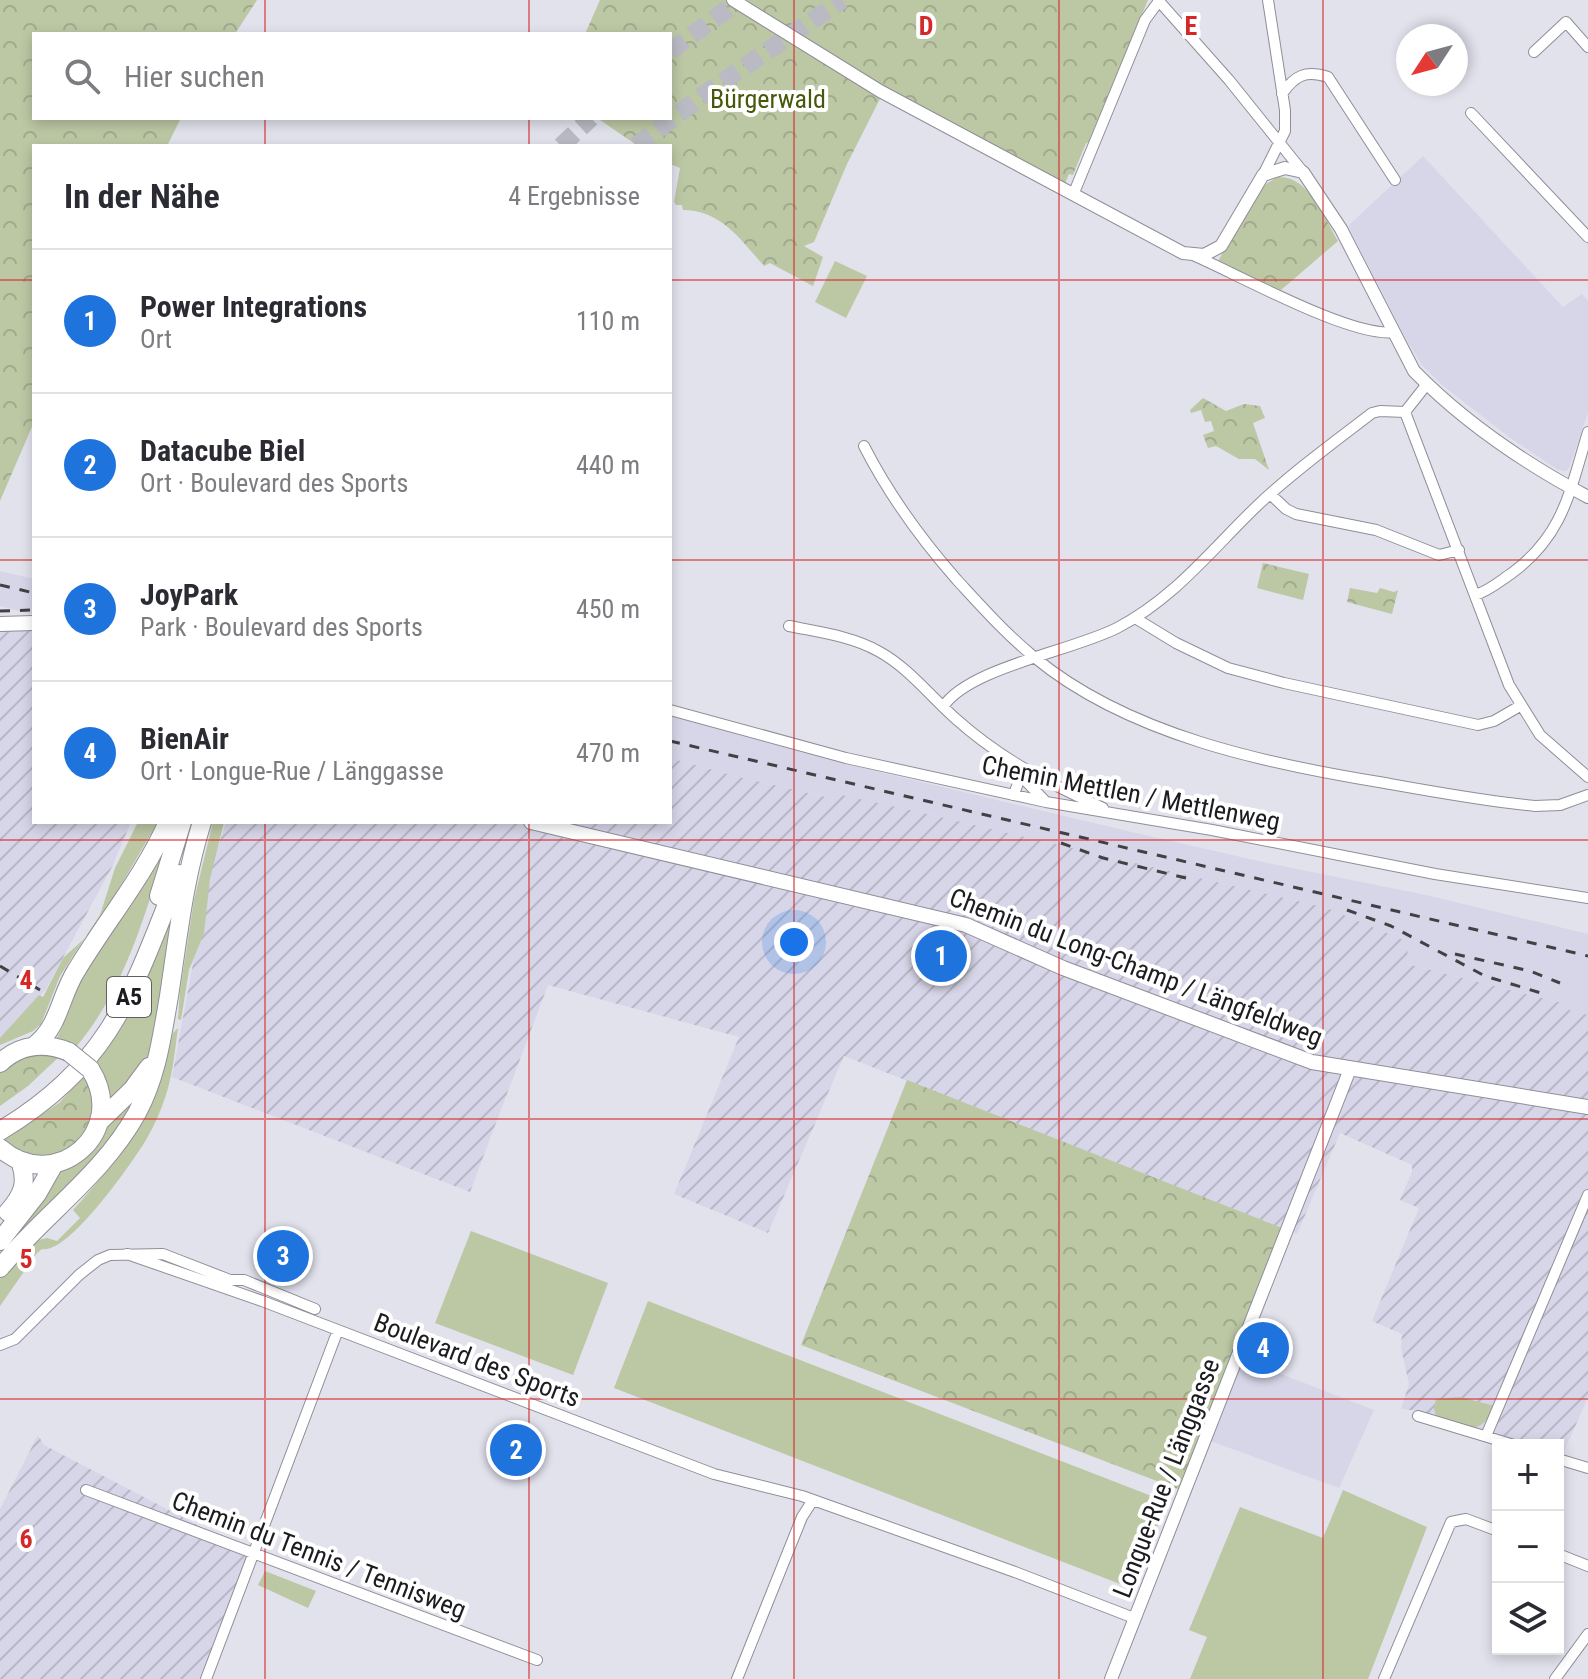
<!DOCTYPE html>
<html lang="de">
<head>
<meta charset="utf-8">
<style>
  body { margin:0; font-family:"Roboto Condensed",sans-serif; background:#f2f2f3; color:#2b2b33 }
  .controls { position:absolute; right:24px; bottom:24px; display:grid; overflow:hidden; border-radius:0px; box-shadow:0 4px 12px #0003 }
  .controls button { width:72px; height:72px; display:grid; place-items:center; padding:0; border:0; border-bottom:2px solid #e1e1e2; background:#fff; color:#2b2b33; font:40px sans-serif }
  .compass { position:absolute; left:1396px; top:24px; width:72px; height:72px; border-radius:50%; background:#fff; box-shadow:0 4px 12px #0003; rotate:234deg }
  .you { position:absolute; left:794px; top:942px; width:28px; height:28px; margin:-20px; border:6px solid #fff; border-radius:50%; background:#1a73e8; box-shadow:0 0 0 12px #1a73e833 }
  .badge { display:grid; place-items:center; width:52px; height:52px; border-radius:50%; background:#1f73dd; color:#fff; font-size:26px; font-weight:700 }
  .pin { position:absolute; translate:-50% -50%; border:4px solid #fff; box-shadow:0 2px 8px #0006 }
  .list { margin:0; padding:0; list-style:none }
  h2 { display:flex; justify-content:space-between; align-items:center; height:104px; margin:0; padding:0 32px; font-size:34px }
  h2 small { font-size:26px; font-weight:400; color:#7c7c81 }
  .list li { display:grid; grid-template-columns:52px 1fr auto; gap:24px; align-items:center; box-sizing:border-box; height:144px; padding:0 32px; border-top:2px solid #e1e1e2 }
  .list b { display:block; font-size:30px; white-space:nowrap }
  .list p { margin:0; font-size:26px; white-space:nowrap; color:#7c7c81 }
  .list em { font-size:26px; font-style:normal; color:#7c7c81 }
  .icon { flex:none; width:44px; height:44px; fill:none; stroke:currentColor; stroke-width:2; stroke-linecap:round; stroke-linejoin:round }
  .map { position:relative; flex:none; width:1588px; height:1679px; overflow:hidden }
  .search { position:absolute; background:#fff; box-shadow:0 4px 12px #0003; left:32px; top:32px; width:640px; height:88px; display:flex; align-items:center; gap:20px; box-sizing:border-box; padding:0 28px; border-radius:0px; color:#7c7c81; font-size:30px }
  .panel { position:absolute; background:#fff; box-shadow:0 4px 12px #0003; left:32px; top:144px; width:640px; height:680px; border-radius:0px }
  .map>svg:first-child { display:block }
</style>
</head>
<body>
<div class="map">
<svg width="1588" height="1679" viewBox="0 0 1588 1679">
  <defs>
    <pattern id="industrial-furrows" width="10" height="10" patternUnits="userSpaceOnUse" patternTransform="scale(2)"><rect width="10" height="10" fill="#d7d6e8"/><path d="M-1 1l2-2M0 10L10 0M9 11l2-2" fill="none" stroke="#b8b7c7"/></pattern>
    <pattern id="forest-crowns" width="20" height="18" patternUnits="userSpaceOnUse" patternTransform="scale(2)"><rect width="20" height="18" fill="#bcc7a4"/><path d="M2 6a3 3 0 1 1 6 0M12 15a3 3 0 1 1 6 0" fill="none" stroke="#a1aa8d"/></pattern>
  </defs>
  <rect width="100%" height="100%" fill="#e2e2ed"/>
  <!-- built -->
  <path fill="#d7d6e8" d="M1423,156l140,151 19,-13 6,7v112l-19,55 -3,3 -8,-1 -49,-33 -67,-52 -20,-20 -16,-26 -58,-113z
    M0,571l34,8v36l-34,-9z
    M670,716l180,49 286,68 131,30 159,32 162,39v81l-20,-5 1,-5 -162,-41 -80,-56 -408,-96 -84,-13 -96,-22 -69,-19z
    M1237,1357l137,53 -35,78 -134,-49z"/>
  <!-- industrial -->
  <path fill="url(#industrial-furrows)" d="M34,623v199h97l-19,45 -66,122 -35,42 -11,8v-415z
    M670,758l69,19 95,22 3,-5 82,18 408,96 81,34 -1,22 163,41 -1,5 19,5v382l-25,57 -5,-1v-8h-31l-109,-29v-5l-17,-2 8,-25 -8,-36 1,-14 -30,-13 47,-113 -19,-8 12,-28v-7l-72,-32 -43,101 -453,-178 -76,177 -94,-39 65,-157 -191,-52 -78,207 -298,-115 37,-201 17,-54h444z
    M38,1435l6,10 209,109 -48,125h-205v-170z"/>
  <!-- grass -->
  <path fill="#bcc7a4" d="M835,261l32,15 -21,42 -31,-16z
    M138,822h20l-63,107 -9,7 14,-21 15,-47z
    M213,822h11l-14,57 -6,54 -15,37 -8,50 -3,-1 2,-28 14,-91z
    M171,830c-23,75 -43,155 -95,217l-20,-8 6,-11 12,-41z
    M173,916l-21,129 -8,22 -34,37 -7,-28 -8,-15z
    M84,939l-24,37 -19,48 -8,7 -33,14v-7l39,-43 4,2 20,-39z
    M178,1028c-3,22 -5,45 -12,67 -5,16 -12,31 -20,45 -14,23 -78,115 -104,109l-5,4 -37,53v-27l9,-12 26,-26 12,-3 10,3 23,-23 -7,-8c50,-54 83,-105 100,-177z
    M139,1094l-18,37 -121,124 56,-82z
    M471,1231l137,52 -35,92 -138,-52z
    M648,1301l519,201 -34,87 -519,-201z
    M1460,1397l35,9c-16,34 -30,20 -59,11l-2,-9 2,-9z
    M1343,1490l84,37 -59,152h-178l17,-42 -18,-7 51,-123 83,31z
    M265,1571l51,20 -8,17 -50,-23z"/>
  <!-- forest -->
  <path fill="url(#forest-crowns)" d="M0,0h257l-22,34h-201v84h147l-14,28h-133v276l-34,79z
    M600,0h548l-60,143h-2l-13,32 -4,-1 -5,12 -179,-97 -38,75 -33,78 -10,4 19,11 -10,29 -43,-23 -6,3c-23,-26 -43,-56 -81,-56l-1,-5h-6l-2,-3 6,-34 -10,-4v-18h-32l-41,-28h73v-84h-85z
    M1277,177c32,-2 47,41 61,64l-57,49 -63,-29 42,-73z
    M1203,398l23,13 18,-7 16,2 5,12 -12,5 16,47 -14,-11h-16l-23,-13 -8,2 -5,-13 11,-4 -3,-10 -6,1 -4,-12 -10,3 -1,-3z
    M1263,563l46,11 -6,26 -46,-12z
    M1350,588l27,5 3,-5 14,4 4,-2 -6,24 -45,-12z
    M27,1053l34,2 -33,31 -28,20v-34l8,-9z
    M86,1074c19,34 6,48 -13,76l-39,8 -32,-17 57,-38z
    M907,1080l380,150 -104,261 -382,-146z"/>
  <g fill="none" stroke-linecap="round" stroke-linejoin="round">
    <!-- motorway-tunnel -->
    <path stroke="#babac4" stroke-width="18" stroke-dasharray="18 9" stroke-linecap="butt" d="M670,51l70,-51
      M561,146l30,-28
      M636,146l70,-53 136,-93"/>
    <!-- minor casing -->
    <g stroke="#8f8e98" stroke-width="12">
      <path id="minor" d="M1158,0l71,80 74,92
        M1534,52l32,-30 22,25
        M1282,94c13,-19 24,-24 46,-17l67,103
        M1471,113l117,124
        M1263,175l22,-44v-21l-17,-110
        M1073,195l72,-175 14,-19
        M1195,256c44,19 157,82 199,76
        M1405,412l104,273 31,50 48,42
        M864,446c25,49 57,93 93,134 25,27 49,54 77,77 94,78 233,107 351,126 50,9 99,18 150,23l25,-1 28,-10
        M1270,494l16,15 10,5 80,16 63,25 20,-5
        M1475,595c14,-4 25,-14 37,-22 52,-38 58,-83 76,-141
        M1135,618l41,25 52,25 56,15 194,42 16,-4 26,-15
        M789,626c29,6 62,10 89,25 30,16 52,45 78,68 46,41 92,64 147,89
        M943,707c25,-39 129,-56 174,-79 58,-30 95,-79 141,-123 35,-33 75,-62 114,-92l8,-2 25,1 22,-28
        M670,710l176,48 200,44 166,28 223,44 153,24
        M1010,764c11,11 10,18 3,31
        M1019,774l27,28
        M127,1254l135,47 452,173 88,22 213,76 119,46
        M0,1345l15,-6 64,-64 19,-15 12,-5 53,-1 67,26h14l71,29
        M1418,1416l96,29
        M1486,1436l102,-241
        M1558,1459l30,9
        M86,1490l451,170
        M1558,1554l30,12
        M206,1679l132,-349
        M737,1679l65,-162 11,-17
        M1384,1679l67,-157 15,-3 32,12
        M1555,1679l33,-45"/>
    </g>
    <!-- tertiary casing -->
    <g stroke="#8f8e98" stroke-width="14">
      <path id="tertiary" d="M733,0l147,91 303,162 21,2 17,-9 42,-71 22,-7 18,4 38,57 73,142c49,50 112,93 174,126
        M1111,1679l239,-610"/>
    </g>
    <!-- secondary casing -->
    <g stroke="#8f8e98" stroke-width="16">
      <path id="secondary" d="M0,624l34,-1
        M531,822l435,103 97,43 249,94 276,45"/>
    </g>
    <!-- motorway casing -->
    <g stroke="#8f8e98" stroke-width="20">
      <path id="motorway" d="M159,896l23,-74
        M34,1046c25,-18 26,-50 42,-75 30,-50 68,-95 92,-149
        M0,1063c20,-19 45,-21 69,-11
        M100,1121l32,-31 17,-23
        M0,1131c113,-68 133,-142 179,-257
        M0,1148c56,48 130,-17 90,-79
        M8,1212c15,-17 20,-29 12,-51
        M0,1241l37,-47 17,-30
        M0,1268c44,-54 102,-92 137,-155 20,-37 25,-77 32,-117 9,-59 15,-117 33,-174"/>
    </g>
    <!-- minor -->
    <use href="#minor" stroke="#fff" stroke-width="10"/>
    <!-- tertiary -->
    <use href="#tertiary" stroke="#fff" stroke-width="12"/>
    <!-- secondary -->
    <use href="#secondary" stroke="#fff" stroke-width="14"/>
    <!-- motorway -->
    <use href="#motorway" stroke="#fff" stroke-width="18"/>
    <!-- rail -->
    <path stroke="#404045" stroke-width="3" stroke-dasharray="10 10" stroke-linecap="butt" d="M0,585l34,8
      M0,611l34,-1
      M670,741l918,215
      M1061,843l42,15 87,21
      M1347,910l44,16 94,50 56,17
      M1455,954l75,17 30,12
      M0,966l40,24"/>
    <!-- motorway-bridge casing -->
    <g stroke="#8f8e98" stroke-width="20" stroke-linecap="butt">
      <path id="motorway-bridge" d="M69,1052l21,17"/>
    </g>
    <!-- motorway-bridge -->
    <use href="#motorway-bridge" stroke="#fff" stroke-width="18"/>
  </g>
  <!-- grid -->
  <path fill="none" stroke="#d62828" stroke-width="2" stroke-opacity="0.55" d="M265,0v34M529,0v34M794,0v1679M1059,0v1679M1323,0v1679M265,118v28M529,118v28M0,280h34M670,280h918M0,560h34M670,560h918M265,822v857M529,822v857M0,840h1588M0,1119h1588M0,1399h1588"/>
  <g text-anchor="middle" stroke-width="8" stroke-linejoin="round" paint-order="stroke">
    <!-- shield labels -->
    <rect fill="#fff" stroke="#606063" stroke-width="2" x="107" y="977" width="44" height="40" rx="6"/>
    <g font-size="24" font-weight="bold" fill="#1c1c20">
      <text x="129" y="1005">A5</text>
    </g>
    <!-- park labels -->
    <g font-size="26" fill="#47580b" stroke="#fff">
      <text x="768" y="108">Bürgerwald</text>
    </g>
    <!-- street labels -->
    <g font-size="26" fill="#1c1c20" stroke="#fff">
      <text transform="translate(1131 793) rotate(11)" y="9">Chemin Mettlen / Mettlenweg</text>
      <text transform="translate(1136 967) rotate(21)" y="9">Chemin du Long-Champ / Längfeldweg</text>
      <text transform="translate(477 1360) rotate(21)" y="9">Boulevard des Sports</text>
      <text transform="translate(1166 1478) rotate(-69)" y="9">Longue-Rue / Länggasse</text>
      <text transform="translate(319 1555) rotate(21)" y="9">Chemin du Tennis / Tennisweg</text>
    </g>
  </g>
  <g font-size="26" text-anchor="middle" font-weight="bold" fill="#d62828" stroke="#fff" stroke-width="8" stroke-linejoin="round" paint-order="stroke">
    <text x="926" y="35">D</text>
    <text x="1191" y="35">E</text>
    <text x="26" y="989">4</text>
    <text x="26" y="1268">5</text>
    <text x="26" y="1548">6</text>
  </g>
</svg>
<div class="controls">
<button>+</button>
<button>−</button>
<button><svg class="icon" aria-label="layers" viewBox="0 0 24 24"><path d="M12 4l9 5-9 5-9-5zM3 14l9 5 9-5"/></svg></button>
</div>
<svg class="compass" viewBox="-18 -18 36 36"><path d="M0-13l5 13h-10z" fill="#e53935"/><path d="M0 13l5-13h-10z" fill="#7c7c81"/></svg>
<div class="you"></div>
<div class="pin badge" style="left:941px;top:956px">1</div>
<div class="pin badge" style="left:516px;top:1450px">2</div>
<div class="pin badge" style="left:283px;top:1256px">3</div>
<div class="pin badge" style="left:1263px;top:1348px">4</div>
<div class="search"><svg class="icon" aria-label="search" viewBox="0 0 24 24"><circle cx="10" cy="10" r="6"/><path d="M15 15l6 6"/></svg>Hier suchen</div>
<section class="panel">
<h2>In der Nähe<small>4 Ergebnisse</small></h2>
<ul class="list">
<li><span class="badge">1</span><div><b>Power Integrations</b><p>Ort</p></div><em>110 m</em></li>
<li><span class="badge">2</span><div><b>Datacube Biel</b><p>Ort · Boulevard des Sports</p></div><em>440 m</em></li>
<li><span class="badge">3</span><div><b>JoyPark</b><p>Park · Boulevard des Sports</p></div><em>450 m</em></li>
<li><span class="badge">4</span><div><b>BienAir</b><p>Ort · Longue-Rue / Länggasse</p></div><em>470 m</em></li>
</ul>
</section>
</div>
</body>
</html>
